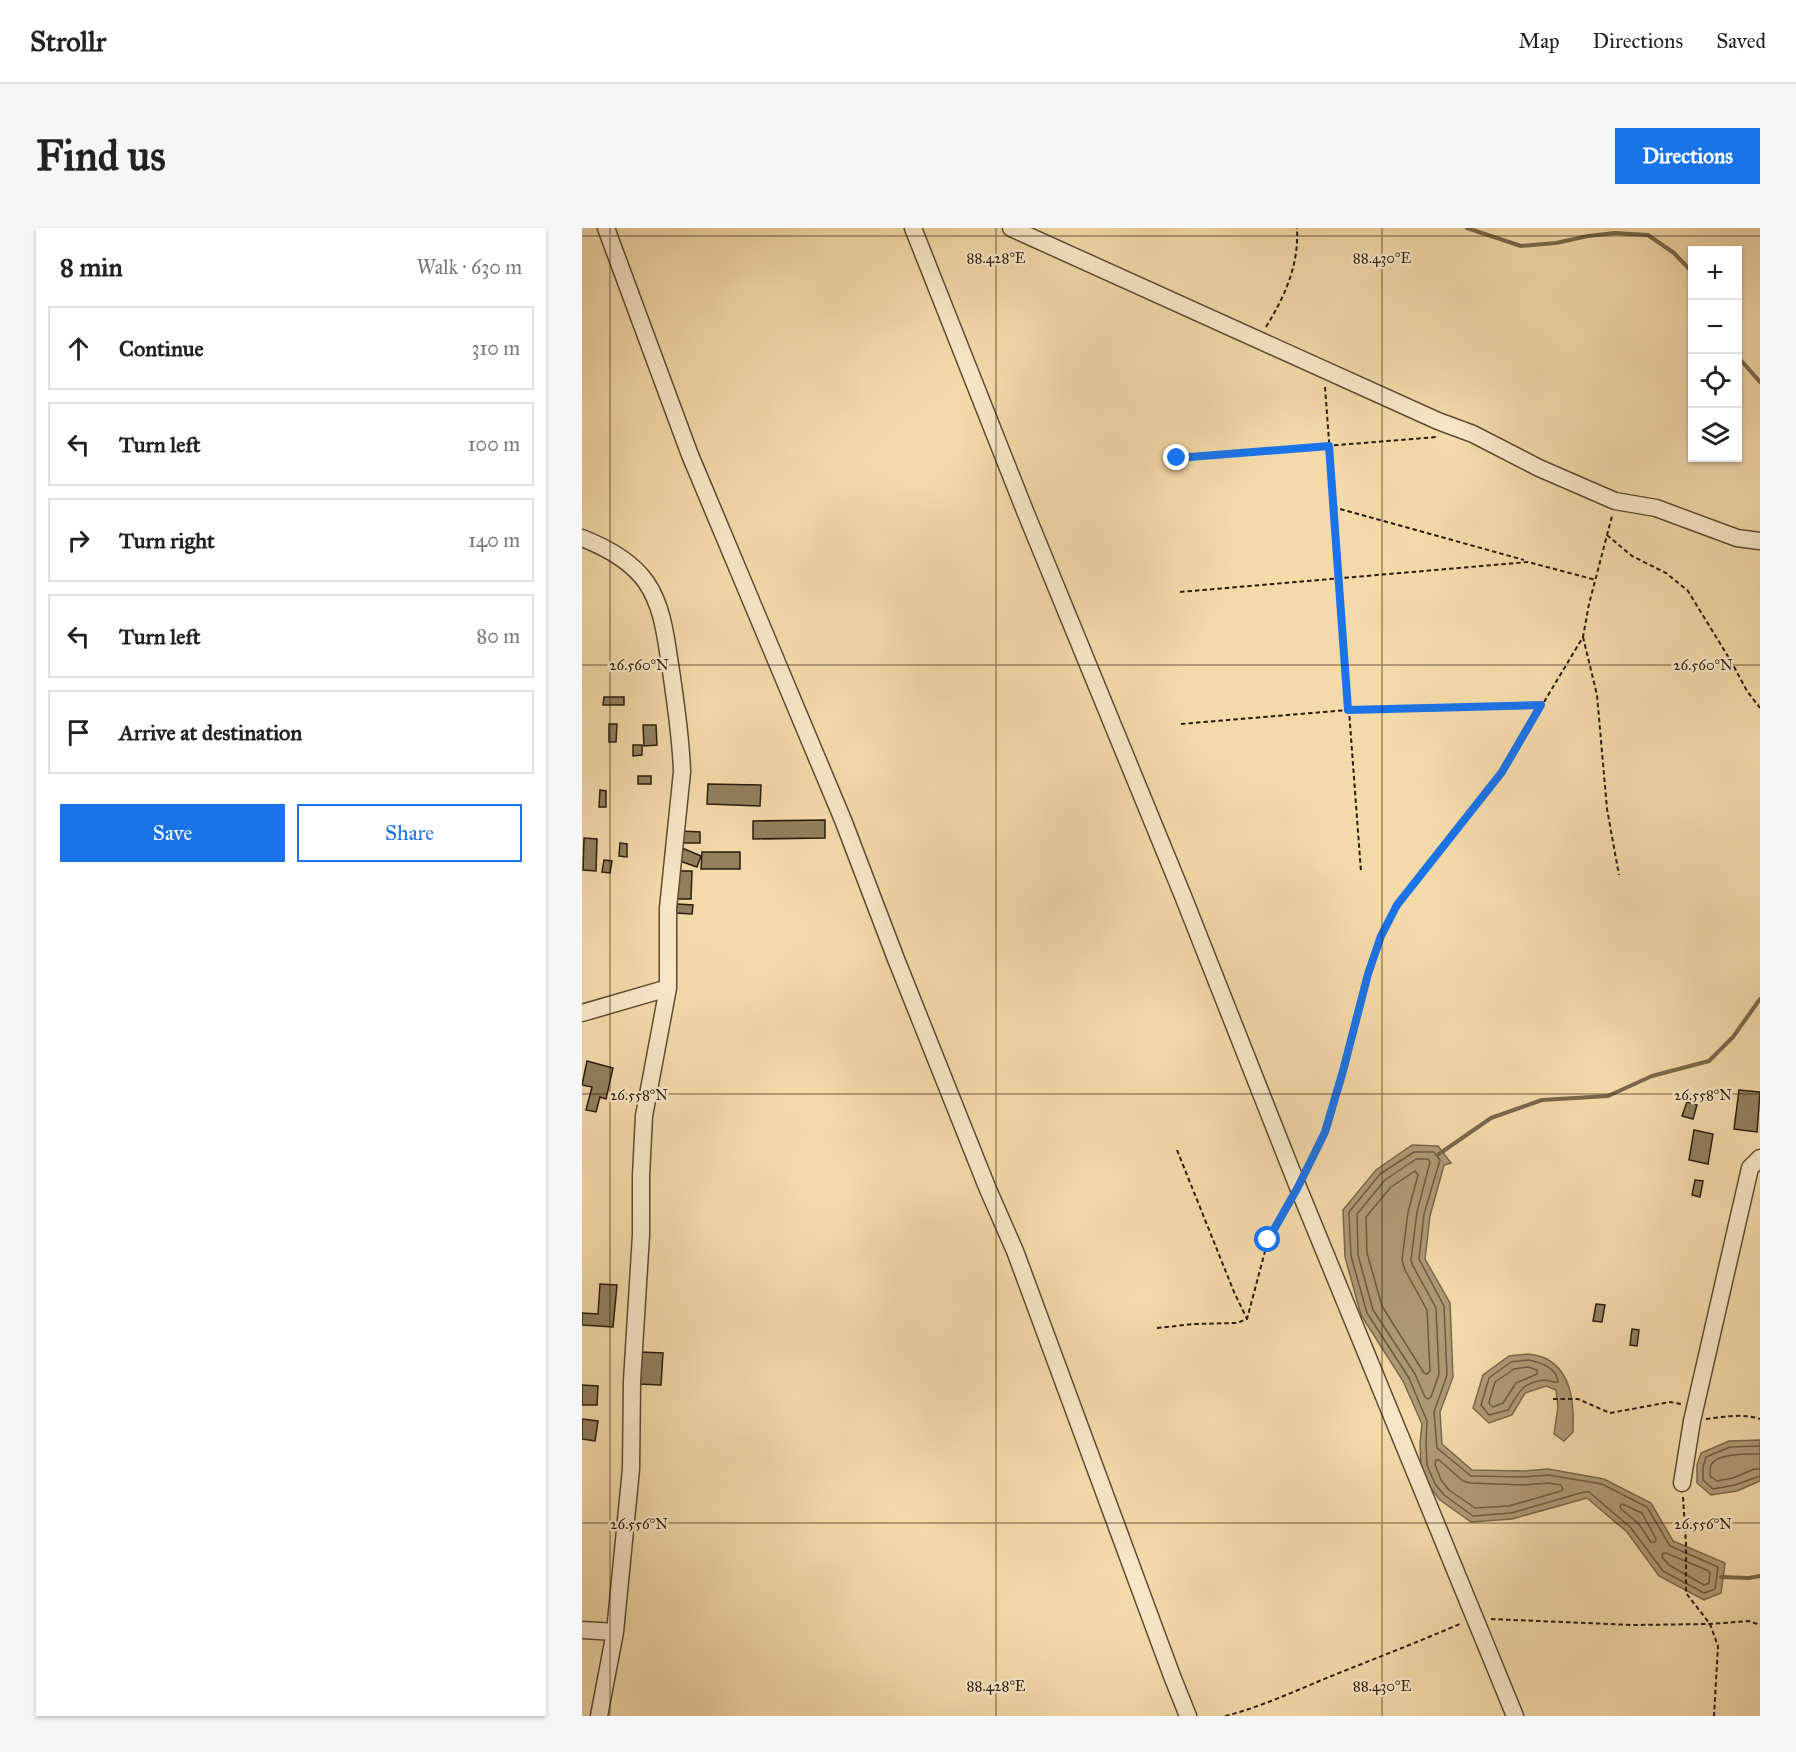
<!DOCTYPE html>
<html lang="en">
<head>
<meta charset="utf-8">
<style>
  body { margin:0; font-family:"IM FELL Great Primer",serif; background:#f6f6f6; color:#222 }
  .controls { position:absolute; right:18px; top:18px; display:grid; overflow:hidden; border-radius:0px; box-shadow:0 2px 4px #0004 }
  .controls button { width:54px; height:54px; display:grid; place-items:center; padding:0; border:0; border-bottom:2px solid #e0e0e0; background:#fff; color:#222; font:30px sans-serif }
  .stop { position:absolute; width:18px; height:18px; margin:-14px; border:4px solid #1a73e8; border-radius:50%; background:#fff }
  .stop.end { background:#1a73e8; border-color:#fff; box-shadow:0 2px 6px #0008 }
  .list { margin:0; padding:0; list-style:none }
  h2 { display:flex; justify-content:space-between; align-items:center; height:78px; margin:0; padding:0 24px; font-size:26px }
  h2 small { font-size:20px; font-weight:400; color:#767676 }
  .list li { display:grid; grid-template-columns:39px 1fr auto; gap:18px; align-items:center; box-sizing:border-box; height:84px; margin:0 12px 12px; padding:0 12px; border:2px solid #e0e0e0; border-radius:0px }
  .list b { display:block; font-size:22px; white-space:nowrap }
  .list em { font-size:20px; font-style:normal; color:#767676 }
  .actions { display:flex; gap:12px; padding:18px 24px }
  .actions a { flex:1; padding:14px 0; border:2px solid #1a73e8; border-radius:0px; text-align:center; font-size:21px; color:#1a73e8 }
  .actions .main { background:#1a73e8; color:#fff }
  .icon { flex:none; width:33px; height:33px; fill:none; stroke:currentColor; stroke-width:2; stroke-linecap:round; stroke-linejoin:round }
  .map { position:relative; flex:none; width:1178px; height:1488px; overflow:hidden; border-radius:0px }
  header { display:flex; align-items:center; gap:36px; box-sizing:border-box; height:84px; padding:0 30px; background:#fff; border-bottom:2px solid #e0e0e0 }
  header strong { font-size:28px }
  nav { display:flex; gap:33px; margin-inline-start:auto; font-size:21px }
  .intro { display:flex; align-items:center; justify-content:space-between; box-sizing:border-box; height:144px; padding:0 36px }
  h1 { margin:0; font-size:42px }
  .button { padding:15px 27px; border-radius:0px; background:#1a73e8; color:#fff; font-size:21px; font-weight:700 }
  main { display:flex; gap:36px; padding:0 36px }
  aside { flex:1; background:#fff; border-radius:0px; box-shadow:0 2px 4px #0004 }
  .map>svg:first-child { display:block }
</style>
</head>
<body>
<header>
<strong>Strollr</strong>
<nav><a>Map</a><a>Directions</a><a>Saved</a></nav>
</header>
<div class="intro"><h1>Find us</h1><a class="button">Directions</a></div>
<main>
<aside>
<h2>8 min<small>Walk · 630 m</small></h2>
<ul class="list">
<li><svg class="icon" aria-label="ahead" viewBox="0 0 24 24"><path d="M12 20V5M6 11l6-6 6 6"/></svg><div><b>Continue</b></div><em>310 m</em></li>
<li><svg class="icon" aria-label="left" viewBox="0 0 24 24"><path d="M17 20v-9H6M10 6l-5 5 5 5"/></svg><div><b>Turn left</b></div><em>100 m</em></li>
<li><svg class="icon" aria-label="right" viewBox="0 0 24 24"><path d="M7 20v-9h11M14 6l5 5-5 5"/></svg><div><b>Turn right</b></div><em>140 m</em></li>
<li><svg class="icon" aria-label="left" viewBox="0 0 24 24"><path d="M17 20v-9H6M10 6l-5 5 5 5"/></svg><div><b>Turn left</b></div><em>80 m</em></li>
<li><svg class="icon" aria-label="arrive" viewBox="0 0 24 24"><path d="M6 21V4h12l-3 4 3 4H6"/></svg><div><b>Arrive at destination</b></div></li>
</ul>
<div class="actions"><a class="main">Save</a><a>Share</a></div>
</aside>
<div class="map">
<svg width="1178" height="1488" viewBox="0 0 1178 1488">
  <rect width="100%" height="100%" fill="#f4d9a9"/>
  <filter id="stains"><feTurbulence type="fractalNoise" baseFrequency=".00333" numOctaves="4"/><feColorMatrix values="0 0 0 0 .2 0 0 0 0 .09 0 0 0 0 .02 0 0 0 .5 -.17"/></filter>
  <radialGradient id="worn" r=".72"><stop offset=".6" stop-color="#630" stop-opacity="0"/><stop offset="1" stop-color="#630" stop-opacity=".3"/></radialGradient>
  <!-- water -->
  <path fill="#af9974" stroke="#79674b" stroke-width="1.5" d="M830,917l26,1 13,17 -7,2 -14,51 -5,43 25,44 3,74 -13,35 2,32 30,26 52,1 24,-2 56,10 47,24 22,38 52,22 -4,30 -17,7 -45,-24 -32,-44 -40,-34 -75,21 -41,3 -31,-22 -10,-13 -9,-20 -1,-24 2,-19 -19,-43 -42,-66 -16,-58 -2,-47 33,-40z
    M947,1126c6,1 13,2 18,5 26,15 27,47 26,73l-9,9 -10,-7 4,-27 -2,-17 -10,-4 -21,7 -13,22 -23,8 -16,-15 10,-33 26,-19z
    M1178,1212v41l-23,10 -26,4 -14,-12v-18l4,-12 28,-12z"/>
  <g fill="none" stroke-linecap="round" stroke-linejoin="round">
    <!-- shore -->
    <path stroke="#6c5b40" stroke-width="1.5" d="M832,924h20l6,8 -16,54 -5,45 25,47 3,69 -13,37 3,36 34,28 53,1 24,-2 54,9 45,23 23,39 48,21 -3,22 -11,4 -41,-22 -32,-43 -42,-36h-5l-73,21 -38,3 -29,-21 -9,-11 -8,-19 -1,-22 1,-22 -18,-43 -42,-65 -16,-57 -2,-44 31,-38z
      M834,931h12l2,3 -13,50 -6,48 2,6 23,42 3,66 -8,23 -3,2 -3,-2 -10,-23 -42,-64 -15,-55 -1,-41 28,-34z
      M833,943l3,4 -10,37 -6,48 3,10 22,40 3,61 -3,3 -3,-1 -42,-67 -15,-53 -1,-36 25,-30z
      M947,1132c13,3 28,8 29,22 -4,1 -9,-2 -14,-2 -23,3 -25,13 -36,30l-19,5 -8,-10 8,-27 22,-16z
      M946,1139l9,3v4l-21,9 -13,20 -10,4 -3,-2 -1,-3 6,-20 19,-13z
      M1178,1218l-30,1 -24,10 -3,10v13l10,9 22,-4 25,-9
      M1178,1226c-12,0 -43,-1 -49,11 -1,2 -1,8 -1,11l7,5 16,-3 21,-9h6
      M854,1232h3l24,21 7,2 54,2 24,-2 13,2 2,4 -2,2 -52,15 -34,2 -26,-18 -8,-10 -6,-16z
      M1040,1276l20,9 14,26 -1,3h-4l-13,-19 -17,-14 -1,-3z
      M1081,1325h3l43,18 1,3 -1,9 -5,2 -35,-20 -7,-8z"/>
    <!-- stream -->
    <path stroke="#79674b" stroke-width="4" d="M885,0l54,18 35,-3 32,-7 27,-3 33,2 26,18 18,19
      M1156,129l22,25
      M857,926l52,-36 51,-18 66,-4 44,-20 57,-15 24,-24 27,-38
      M1139,1349l28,1 11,-2"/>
  </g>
  <!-- building -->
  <path fill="#937f5e" stroke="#291d0d" stroke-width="1.5" d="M22,469h20v8h-21z
    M27,496h8l-1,18h-7z
    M61,497h13l1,20 -13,1z
    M51,517h9v10l-9,1z
    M56,548h13v8h-13z
    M126,556l53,1 -1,21 -53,-2z
    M18,562l6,1v16h-7z
    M243,592v18l-72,1v-18z
    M98,603l20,1v11h-20z
    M2,610l13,1 -1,32 -13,-1z
    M38,615l7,1v13l-8,-1z
    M100,620l19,8 -4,11 -20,-7z
    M120,624h38v17h-39z
    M22,632l8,1 -2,12 -8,-1z
    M94,643h16l-1,28h-16z
    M95,676l16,1 -1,9 -16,-1z
    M5,833l26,7 -7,31 -6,-2 -4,15 -10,-2 6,-23 -10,-2z
    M1157,862l21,2 -3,40 -23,-3z
    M1105,874l10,3 -4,14 -11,-3z
    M1112,902l19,4 -5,30 -19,-4z
    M1113,952l8,1 -3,16 -8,-2z
    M18,1056l17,1 -4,42 -31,-2v-12l16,1z
    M1014,1076l9,1 -3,17 -9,-1z
    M1050,1101l7,1 -2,16 -7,-1z
    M60,1124l21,1 -2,32 -22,-1z
    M0,1157l16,1 -1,19h-15z
    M0,1191l16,2 -3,20 -13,-2z"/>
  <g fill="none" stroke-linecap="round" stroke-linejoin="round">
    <!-- minor casing -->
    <g stroke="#5c4c34" stroke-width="19">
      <path id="minor" d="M24,0l84,227 153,365 53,139 91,228 28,64 157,425 16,40
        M331,0l112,283 158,385 115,291 217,529
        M429,0l427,193 35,13 66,34 76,33 41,7 81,30 23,3
        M0,310c23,9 50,24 64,44 18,26 20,59 25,89 5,34 10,67 11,101l-14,136v80l-24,128 -3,60v59l-9,146 -1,88 -16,163 -16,84
        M0,785l86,-25
        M1100,1255l10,-62 58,-253 10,-10
        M0,1402l33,2"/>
    </g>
    <!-- path -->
    <path stroke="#291d0d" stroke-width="2" stroke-dasharray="4.5 3" stroke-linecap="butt" d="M684,99c19,-31 33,-62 31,-99
      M743,159l36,485
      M595,230l260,-21
      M751,279l191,53
      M1025,307l25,21 34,17 22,18 44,72 15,28 13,17
      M598,364l348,-30 68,18
      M1001,409l14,58 10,114 12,66
      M599,496l167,-14 193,-5
      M595,922l57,142 13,27
      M724,942l19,-38 18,-61 25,-97 13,-38 16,-31 105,-133 81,-135 6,-33 23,-88
      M575,1100l37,-4 43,-1 10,-4 21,-79 20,-36
      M971,1171h25l32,14 60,-11 11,2
      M1124,1191c18,-2 37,-6 54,0
      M1101,1269l3,46v50l24,31 8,22 -4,70
      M909,1391l142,6 77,-1 39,-3 11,4
      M643,1488c36,-9 70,-25 104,-39 45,-18 89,-35 133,-54"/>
    <!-- minor -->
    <use href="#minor" stroke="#f8e6c7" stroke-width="16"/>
  </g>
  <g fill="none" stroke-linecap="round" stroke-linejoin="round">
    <!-- route -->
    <path stroke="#1a73e8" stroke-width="8" d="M595,230l152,-12 19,264 193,-5 -39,67 -105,133 -16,31 -13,38 -25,97 -18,61 -27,55 -30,53"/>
  </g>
  <!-- ticks -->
  <path fill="none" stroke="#291d0d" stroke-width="1.5" stroke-opacity="0.45" d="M28,0v1488M414,0v1488M800,0v1488M0,8h1178M0,437h1178M0,866h1178M0,1295h1178"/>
  <g font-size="15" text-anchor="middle" fill="#291d0d" stroke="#f8e6c7" stroke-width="4.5" stroke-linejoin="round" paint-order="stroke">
    <text x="414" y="35">88.428°E</text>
    <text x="800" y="35">88.430°E</text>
    <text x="57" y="442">26.560°N</text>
    <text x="1121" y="442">26.560°N</text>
    <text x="57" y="872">26.558°N</text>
    <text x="1121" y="872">26.558°N</text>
    <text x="57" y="1301">26.556°N</text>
    <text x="1121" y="1301">26.556°N</text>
    <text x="414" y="1463">88.428°E</text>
    <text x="800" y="1463">88.430°E</text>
  </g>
  <rect width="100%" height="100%" filter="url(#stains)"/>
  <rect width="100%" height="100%" fill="url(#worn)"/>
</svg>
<div class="controls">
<button>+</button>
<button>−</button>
<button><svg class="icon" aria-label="locate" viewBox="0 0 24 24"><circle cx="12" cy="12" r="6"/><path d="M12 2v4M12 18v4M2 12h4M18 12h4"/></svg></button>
<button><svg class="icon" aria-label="layers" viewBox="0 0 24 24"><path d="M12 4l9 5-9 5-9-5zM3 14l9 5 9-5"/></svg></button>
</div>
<div class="stop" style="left:686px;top:1012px"></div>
<div class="stop end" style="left:595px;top:230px"></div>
</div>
</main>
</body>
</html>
